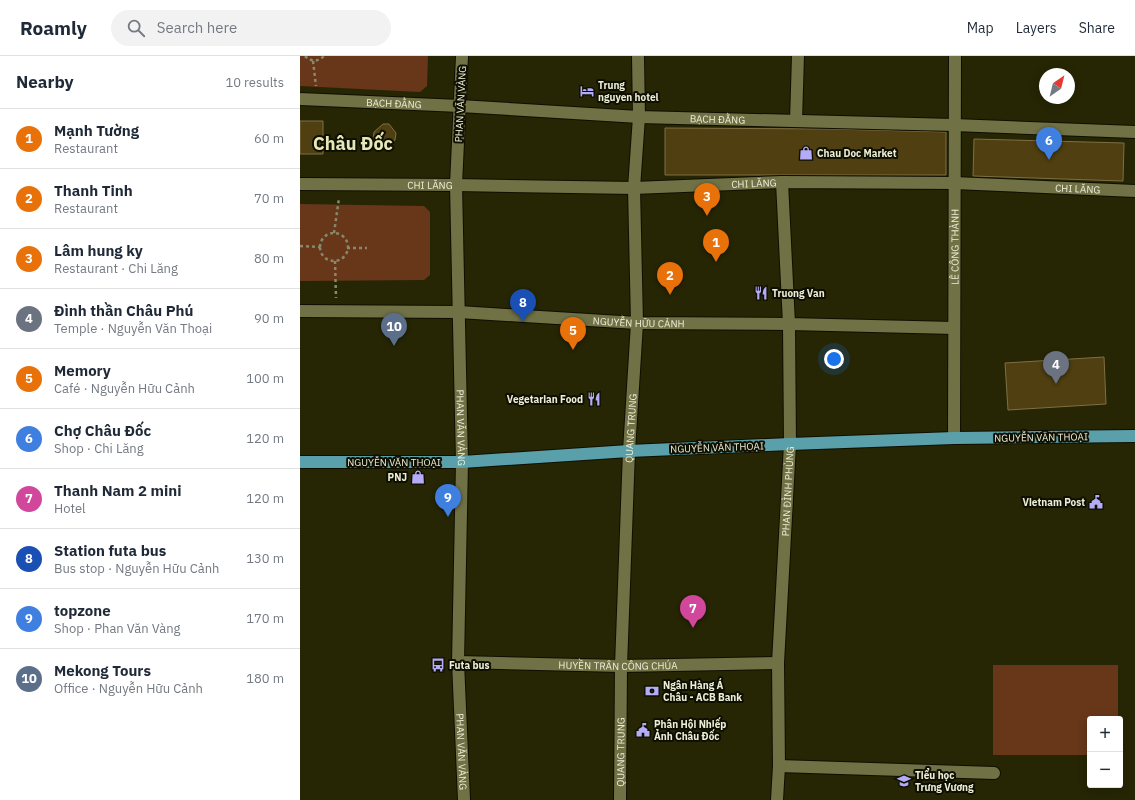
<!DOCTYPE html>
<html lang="en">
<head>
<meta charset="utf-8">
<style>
  body { margin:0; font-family:"IBM Plex Sans",sans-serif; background:#f2f2f3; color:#1f2937 }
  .controls { position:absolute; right:12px; bottom:12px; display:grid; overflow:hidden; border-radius:4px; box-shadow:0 2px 10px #0003 }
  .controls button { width:36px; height:36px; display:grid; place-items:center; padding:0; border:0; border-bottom:1px solid #e0e1e3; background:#fff; color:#1f2937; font:20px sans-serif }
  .compass { position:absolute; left:739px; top:12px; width:36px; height:36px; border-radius:50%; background:#fff; box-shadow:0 2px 10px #0003; rotate:35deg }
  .you { position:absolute; left:534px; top:303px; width:14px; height:14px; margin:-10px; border:3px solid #fff; border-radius:50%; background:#1a73e8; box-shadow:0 0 0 6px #1a73e833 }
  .badge { display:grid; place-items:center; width:26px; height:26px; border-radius:50%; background:#d93025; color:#fff; font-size:13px; font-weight:700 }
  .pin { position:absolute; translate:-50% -33px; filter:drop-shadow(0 1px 2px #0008) }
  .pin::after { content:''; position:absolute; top:21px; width:14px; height:12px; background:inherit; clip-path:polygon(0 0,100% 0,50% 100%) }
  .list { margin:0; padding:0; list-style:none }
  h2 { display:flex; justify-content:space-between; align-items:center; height:52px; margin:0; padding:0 16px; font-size:17px }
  h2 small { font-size:13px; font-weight:400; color:#747a83 }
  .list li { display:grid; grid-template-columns:26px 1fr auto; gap:12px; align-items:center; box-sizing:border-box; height:60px; padding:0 16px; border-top:1px solid #e0e1e3 }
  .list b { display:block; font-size:15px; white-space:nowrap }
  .list p { margin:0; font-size:13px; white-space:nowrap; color:#747a83 }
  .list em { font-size:13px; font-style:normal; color:#747a83 }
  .icon { flex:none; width:22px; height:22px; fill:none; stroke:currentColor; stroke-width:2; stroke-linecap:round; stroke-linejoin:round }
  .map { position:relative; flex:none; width:835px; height:744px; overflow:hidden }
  header { display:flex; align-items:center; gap:24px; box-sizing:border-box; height:56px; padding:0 20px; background:#fff; border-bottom:1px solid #e0e1e3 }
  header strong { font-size:19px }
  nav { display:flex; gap:22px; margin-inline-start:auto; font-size:14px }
  .search { width:280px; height:36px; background:#f2f2f3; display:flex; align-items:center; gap:10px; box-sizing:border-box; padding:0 14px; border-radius:22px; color:#747a83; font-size:15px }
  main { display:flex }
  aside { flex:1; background:#fff }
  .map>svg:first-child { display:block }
</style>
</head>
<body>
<header>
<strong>Roamly</strong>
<div class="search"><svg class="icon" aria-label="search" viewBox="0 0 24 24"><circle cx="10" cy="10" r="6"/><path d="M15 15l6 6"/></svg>Search here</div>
<nav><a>Map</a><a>Layers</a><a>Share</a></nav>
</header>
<main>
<aside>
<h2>Nearby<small>10 results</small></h2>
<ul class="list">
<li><span class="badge" style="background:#e8710a">1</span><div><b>Mạnh Tường</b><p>Restaurant</p></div><em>60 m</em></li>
<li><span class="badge" style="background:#e8710a">2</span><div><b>Thanh Tinh</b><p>Restaurant</p></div><em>70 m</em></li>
<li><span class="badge" style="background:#e8710a">3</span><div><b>Lâm hung ky</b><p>Restaurant · Chi Lăng</p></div><em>80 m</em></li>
<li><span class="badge" style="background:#6b7280">4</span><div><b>Đình thần Châu Phú</b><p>Temple · Nguyễn Văn Thoại</p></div><em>90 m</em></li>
<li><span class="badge" style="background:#e8710a">5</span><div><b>Memory</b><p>Café · Nguyễn Hữu Cảnh</p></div><em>100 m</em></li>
<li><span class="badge" style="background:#3f7fe0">6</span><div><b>Chợ Châu Đốc</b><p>Shop · Chi Lăng</p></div><em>120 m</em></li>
<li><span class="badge" style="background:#d1479c">7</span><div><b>Thanh Nam 2 mini</b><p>Hotel</p></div><em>120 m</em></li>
<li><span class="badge" style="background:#1a4fb4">8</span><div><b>Station futa bus</b><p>Bus stop · Nguyễn Hữu Cảnh</p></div><em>130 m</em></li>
<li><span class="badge" style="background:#3f7fe0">9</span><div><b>topzone</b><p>Shop · Phan Văn Vàng</p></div><em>170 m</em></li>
<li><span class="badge" style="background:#5c6f8a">10</span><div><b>Mekong Tours</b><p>Office · Nguyễn Hữu Cảnh</p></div><em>180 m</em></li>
</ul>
</aside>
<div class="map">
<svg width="835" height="744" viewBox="0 0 835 744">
  <rect width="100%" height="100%" fill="#262605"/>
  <!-- green -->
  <path fill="#68371a" d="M0,0h128l-1,30 -7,6 -120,-6z
    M0,148l124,2 6,6v63l-6,5 -124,1z
    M693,609h125v54h-28v36h-97z"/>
  <!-- building -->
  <path fill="#4f3f11" stroke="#7f6f45" d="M0,65h23v33h-23z
    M83,68h6l7,9 -1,7 -9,8 -6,-1 -7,-8 1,-7z
    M365,72l166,1 115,3v43h-281z
    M674,83l150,4 -1,38 -150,-5z
    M804,301l2,47 -98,6 -3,-47z"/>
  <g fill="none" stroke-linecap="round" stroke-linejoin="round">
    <!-- minor casing -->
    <g stroke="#0f0f00" stroke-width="14">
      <g id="minor">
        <path id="s1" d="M162,0l-6,129 6,277 -4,200 6,138"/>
        <path id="s2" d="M0,43l160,7 179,11 315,8 181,7"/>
        <path d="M496,65l2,-65"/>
        <path id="s3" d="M0,128l156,1 178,3 148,-6 172,1 181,8"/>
        <path id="s4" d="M0,255l159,1 178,11 152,1 165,4"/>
        <path id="s5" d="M654,382l1,-382"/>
        <path id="s6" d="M158,606l163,4 157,-3"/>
        <path d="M479,710l215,7"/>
        <path id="s7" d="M320,744l1,-134 8,-215 8,-128 -3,-135 5,-71 -1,-61"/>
        <path id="s8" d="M477,744l2,-34 -1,-103 12,-219 -1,-120 -7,-142"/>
      </g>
    </g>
    <!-- major casing -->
    <g stroke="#0f0f00" stroke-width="14">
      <path id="major" d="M0,406h162l167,-11 161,-7 164,-6 181,-2"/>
    </g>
    <!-- path -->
    <path stroke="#88886c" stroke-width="2.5" stroke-dasharray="3 3" stroke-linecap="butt" d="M5,0c6,6 13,6 19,0
      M13,5l3,25
      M34,177l5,-35
      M20 191a14 14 0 1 1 28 0a14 14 0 1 1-28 0Z
      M0,190l20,1
      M47,192h20
      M35,205l1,37"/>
    <!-- minor -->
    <use href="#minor" stroke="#707145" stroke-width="12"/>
    <!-- major -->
    <use href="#major" stroke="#5aa0ab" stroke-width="12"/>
  </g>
  <!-- icons -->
  <defs>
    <g id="hotel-bare" transform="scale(1.08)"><path d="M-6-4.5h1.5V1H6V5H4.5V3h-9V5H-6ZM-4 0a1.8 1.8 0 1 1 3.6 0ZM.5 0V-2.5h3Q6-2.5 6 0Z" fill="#b5acf8" stroke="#0f0f01" stroke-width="2.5" paint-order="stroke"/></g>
    <g id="shop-bare" transform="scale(1.08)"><path d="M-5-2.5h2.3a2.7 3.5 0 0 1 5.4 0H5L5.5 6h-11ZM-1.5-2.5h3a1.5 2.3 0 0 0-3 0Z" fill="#b5acf8" stroke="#0f0f01" stroke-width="2.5" paint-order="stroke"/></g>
    <g id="restaurant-bare" transform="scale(1.08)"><path d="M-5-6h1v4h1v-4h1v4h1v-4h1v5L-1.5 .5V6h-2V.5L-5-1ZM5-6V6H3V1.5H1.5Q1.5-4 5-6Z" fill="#b5acf8" stroke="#0f0f01" stroke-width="2.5" paint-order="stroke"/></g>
    <g id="civic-bare" transform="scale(1.08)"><path d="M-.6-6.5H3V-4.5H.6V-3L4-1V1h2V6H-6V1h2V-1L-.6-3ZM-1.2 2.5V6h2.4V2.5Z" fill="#b5acf8" stroke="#0f0f01" stroke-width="2.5" paint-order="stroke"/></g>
    <g id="bus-bare" transform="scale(1.08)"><path d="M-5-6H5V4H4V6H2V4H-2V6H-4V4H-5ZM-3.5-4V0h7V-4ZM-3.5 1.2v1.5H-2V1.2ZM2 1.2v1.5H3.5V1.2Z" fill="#b5acf8" stroke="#0f0f01" stroke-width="2.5" paint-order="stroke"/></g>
    <g id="bank-bare" transform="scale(1.08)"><path d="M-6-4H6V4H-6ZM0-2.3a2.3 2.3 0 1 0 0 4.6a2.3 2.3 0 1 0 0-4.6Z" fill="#b5acf8" stroke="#0f0f01" stroke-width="2.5" paint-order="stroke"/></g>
    <g id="school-bare" transform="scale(1.08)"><path d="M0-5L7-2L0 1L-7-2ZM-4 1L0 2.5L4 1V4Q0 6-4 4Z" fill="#b5acf8" stroke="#0f0f01" stroke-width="2.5" paint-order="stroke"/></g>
  </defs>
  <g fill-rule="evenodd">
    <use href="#hotel-bare" x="287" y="35"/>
    <use href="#shop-bare" x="506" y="97"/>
    <use href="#restaurant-bare" x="461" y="237"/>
    <use href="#restaurant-bare" x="294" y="343"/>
    <use href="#shop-bare" x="118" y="421"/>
    <use href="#civic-bare" x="796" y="446"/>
    <use href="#bus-bare" x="138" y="609"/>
    <use href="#bank-bare" x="352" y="635"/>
    <use href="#civic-bare" x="343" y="674"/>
    <use href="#school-bare" x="604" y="725"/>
  </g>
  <g text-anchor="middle" stroke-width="4" stroke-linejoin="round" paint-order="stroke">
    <!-- poi labels -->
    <g font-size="10" font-weight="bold" fill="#edeed7" stroke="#0f0f01" text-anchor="start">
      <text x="298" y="33">Trung<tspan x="298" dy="12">nguyen hotel</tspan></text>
      <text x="517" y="101">Chau Doc Market</text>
      <text x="472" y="241">Truong Van</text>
      <text x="283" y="347" text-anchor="end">Vegetarian Food</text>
      <text x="107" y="425" text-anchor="end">PNJ</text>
      <text x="785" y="450" text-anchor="end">Vietnam Post</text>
      <text x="149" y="613">Futa bus</text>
      <text x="363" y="633">Ngân Hàng Á<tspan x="363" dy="12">Châu - ACB Bank</tspan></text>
      <text x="354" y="672">Phân Hội Nhiếp<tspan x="354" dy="12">Ảnh Châu Đốc</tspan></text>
      <text x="615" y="723">Tiểu học<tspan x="615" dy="12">Trưng Vương</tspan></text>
    </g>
    <!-- street labels -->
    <g font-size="10" fill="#edeed7" stroke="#0f0f01">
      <text dy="4" stroke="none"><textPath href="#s2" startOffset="94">BẠCH ĐẰNG</textPath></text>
      <text transform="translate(160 48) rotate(-87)" y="4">PHAN VĂN VÀNG</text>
      <text dy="4" stroke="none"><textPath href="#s2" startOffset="418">BẠCH ĐẰNG</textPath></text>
      <text dy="4" stroke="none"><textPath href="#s3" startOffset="454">CHI LĂNG</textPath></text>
      <text dy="4" stroke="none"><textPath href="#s3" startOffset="130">CHI LĂNG</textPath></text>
      <text dy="4" stroke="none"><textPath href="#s3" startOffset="778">CHI LĂNG</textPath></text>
      <text dy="4" stroke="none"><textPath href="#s5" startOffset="191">LÊ CÔNG THÀNH</textPath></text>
      <text dy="4" stroke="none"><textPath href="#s4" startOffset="339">NGUYỄN HỮU CẢNH</textPath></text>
      <text dy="4" stroke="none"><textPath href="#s1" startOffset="372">PHAN VĂN VÀNG</textPath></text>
      <text dy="4" stroke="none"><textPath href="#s7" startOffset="372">QUANG TRUNG</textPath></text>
      <text transform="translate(741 381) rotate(-1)" y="4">NGUYỄN VĂN THOẠI</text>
      <text transform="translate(417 391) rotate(-2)" y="4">NGUYỄN VĂN THOẠI</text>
      <text x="94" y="410">NGUYỄN VĂN THOẠI</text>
      <text dy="4" stroke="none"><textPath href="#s8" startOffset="309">PHAN ĐÌNH PHÙNG</textPath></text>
      <text dy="4" stroke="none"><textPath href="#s6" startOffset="160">HUYỀN TRÂN CÔNG CHÚA</textPath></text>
      <text dy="4" stroke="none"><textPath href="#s1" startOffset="696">PHAN VĂN VÀNG</textPath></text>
      <text dy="4" stroke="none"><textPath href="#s7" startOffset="48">QUANG TRUNG</textPath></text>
    </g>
    <!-- town labels -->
    <g font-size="18" font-weight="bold" fill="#e6e8b8" stroke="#0f0f01">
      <text x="53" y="94">Châu Đốc</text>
    </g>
  </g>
</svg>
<div class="controls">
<button>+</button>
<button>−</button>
</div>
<svg class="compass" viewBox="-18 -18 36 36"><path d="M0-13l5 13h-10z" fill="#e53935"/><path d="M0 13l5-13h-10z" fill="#747a83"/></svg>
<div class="you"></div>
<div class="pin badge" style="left:416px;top:206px;background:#e8710a">1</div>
<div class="pin badge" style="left:370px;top:239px;background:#e8710a">2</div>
<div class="pin badge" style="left:407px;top:160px;background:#e8710a">3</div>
<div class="pin badge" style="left:756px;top:328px;background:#6b7280">4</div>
<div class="pin badge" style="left:273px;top:294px;background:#e8710a">5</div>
<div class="pin badge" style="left:749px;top:104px;background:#3f7fe0">6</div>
<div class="pin badge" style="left:393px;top:572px;background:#d1479c">7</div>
<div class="pin badge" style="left:223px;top:266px;background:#1a4fb4">8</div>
<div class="pin badge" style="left:148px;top:461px;background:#3f7fe0">9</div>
<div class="pin badge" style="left:94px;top:290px;background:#5c6f8a">10</div>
</div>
</main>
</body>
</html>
